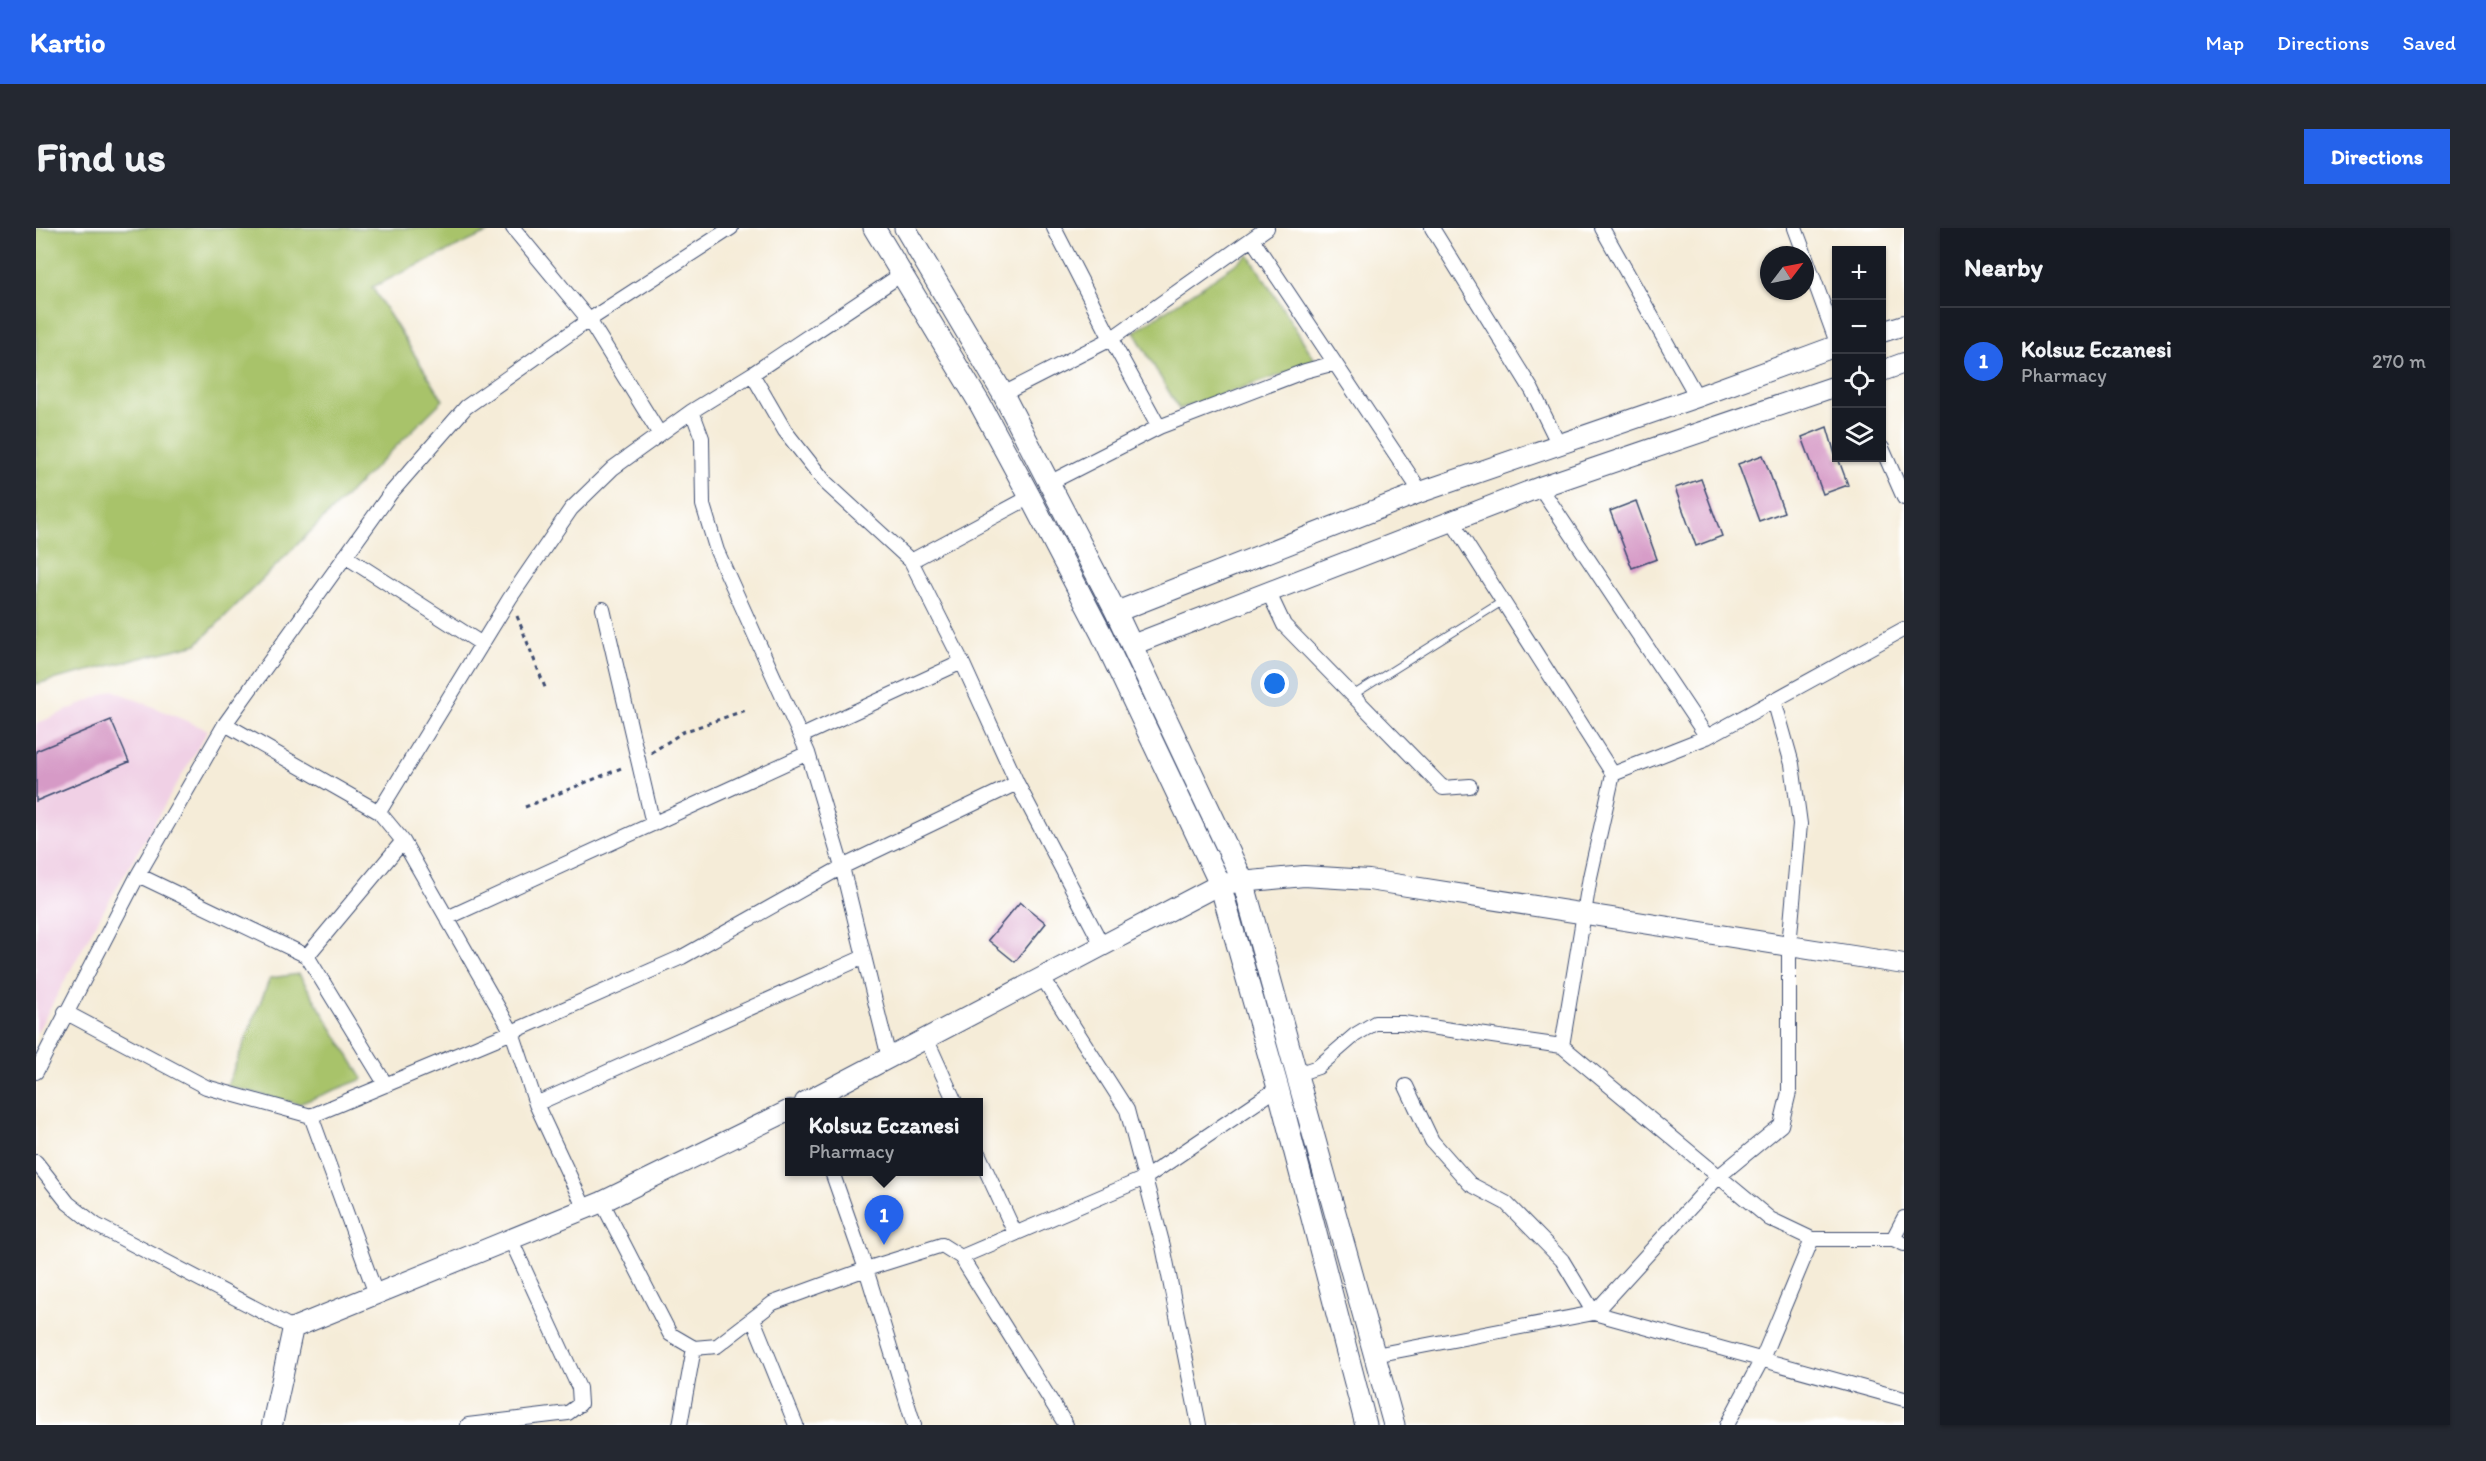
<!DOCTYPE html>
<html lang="en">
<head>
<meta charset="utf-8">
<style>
  body { margin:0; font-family:Itim,sans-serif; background:#242831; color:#f1f3f6 }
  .controls { position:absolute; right:18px; top:18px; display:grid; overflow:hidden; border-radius:0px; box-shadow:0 2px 4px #0004 }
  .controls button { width:54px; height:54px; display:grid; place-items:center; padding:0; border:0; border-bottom:2px solid #363941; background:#171b24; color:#f1f3f6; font:30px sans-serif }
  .compass { position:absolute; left:1724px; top:18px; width:54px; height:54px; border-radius:50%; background:#171b24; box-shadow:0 2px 4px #0004; rotate:58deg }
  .you { position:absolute; left:1239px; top:456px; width:21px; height:21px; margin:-15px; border:4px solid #fff; border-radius:50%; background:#1a73e8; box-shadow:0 0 0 9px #1a73e833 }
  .badge { display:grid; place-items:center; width:39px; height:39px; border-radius:50%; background:#2563eb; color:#fff; font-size:20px; font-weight:700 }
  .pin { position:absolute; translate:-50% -50px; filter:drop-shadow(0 2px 3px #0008) }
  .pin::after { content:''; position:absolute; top:32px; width:21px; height:18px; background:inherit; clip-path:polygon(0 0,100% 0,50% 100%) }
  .popup { position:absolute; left:749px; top:870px; width:198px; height:78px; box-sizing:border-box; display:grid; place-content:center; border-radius:0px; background:#171b24; filter:drop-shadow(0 2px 4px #0005); font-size:20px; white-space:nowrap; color:#9ea1a6 }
  .popup b { font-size:22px; color:#f1f3f6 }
  .popup::after { content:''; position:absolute; left:50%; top:100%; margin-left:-12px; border:12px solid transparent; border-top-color:#171b24 }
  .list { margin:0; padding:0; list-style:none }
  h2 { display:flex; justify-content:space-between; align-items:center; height:78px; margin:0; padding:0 24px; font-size:26px }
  h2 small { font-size:20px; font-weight:400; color:#9ea1a6 }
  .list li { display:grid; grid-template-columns:39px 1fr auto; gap:18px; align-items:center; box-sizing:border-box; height:108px; padding:0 24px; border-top:2px solid #363941 }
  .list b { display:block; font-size:22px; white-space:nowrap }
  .list p { margin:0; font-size:20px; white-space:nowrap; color:#9ea1a6 }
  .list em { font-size:20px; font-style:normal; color:#9ea1a6 }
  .icon { flex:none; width:33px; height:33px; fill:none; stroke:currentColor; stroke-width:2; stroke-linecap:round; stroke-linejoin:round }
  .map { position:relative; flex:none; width:1868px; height:1197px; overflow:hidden; border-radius:0px }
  header { display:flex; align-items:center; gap:36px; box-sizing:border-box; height:84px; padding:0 30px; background:#2563eb; color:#fff }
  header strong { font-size:28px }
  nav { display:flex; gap:33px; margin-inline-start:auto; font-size:21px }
  .intro { display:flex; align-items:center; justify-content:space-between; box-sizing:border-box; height:144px; padding:0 36px }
  h1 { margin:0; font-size:42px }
  .button { padding:15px 27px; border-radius:0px; background:#2563eb; color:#fff; font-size:21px; font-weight:700 }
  main { display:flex; gap:36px; padding:0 36px }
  aside { flex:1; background:#171b24; border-radius:0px; box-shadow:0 2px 4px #0004 }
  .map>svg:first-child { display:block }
</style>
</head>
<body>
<header>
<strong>Kartio</strong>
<nav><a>Map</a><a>Directions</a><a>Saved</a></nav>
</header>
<div class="intro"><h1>Find us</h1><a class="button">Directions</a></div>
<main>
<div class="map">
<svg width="1868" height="1197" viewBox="0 0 1868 1197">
  <rect width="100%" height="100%" fill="#fff"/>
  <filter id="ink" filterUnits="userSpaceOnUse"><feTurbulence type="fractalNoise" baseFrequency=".0167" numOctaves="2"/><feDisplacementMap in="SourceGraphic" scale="12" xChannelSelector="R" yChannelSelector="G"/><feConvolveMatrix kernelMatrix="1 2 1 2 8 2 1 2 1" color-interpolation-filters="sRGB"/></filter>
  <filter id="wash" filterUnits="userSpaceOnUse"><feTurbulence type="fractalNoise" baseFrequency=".008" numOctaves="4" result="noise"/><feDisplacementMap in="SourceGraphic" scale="24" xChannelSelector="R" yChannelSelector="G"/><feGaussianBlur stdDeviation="1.35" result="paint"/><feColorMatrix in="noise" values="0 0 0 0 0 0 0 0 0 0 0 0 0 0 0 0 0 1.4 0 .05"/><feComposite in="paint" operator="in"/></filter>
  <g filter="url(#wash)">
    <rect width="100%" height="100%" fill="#f5ecd8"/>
    <!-- built -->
    <path fill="#f0d0e5" d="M77,462l95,40 -115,199 -57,105v-310z"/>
    <!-- green -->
    <path fill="#a8c36a" stroke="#627964" stroke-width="1.5" d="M0,0h453l2,3 -119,56 71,113 -246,244 -161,40z
      M1213,27l68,108 -138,46 -45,-77z
      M263,746l64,105 -64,25 -72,-18 43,-108z"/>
    <g id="blocks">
      <!-- building -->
      <path fill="#d69ac6" d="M1791,199l9,31h2l10,27 -25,9 -21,-57z
        M1727,227l21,57 -25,9 -21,-57z
        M1665,251l21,57 -26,10 -21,-58z
        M1600,273l21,58 -25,9 -22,-57z
        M75,492l18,42 -93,39v-50z
        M984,674l26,21 -31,39 -27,-22z"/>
    </g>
  </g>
  <g filter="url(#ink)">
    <use href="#blocks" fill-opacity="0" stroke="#3c4b70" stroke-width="1.5"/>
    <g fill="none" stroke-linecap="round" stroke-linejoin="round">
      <!-- lane casing -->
      <g stroke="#3c4b70" stroke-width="9">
        <path id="lane" d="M1317,467l150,-94"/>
      </g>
      <!-- street casing -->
      <g stroke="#3c4b70" stroke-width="16">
        <path id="street" d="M477,0l76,92 70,113
          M1396,0l100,162 27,55
          M1566,0l95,169
          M1759,0l10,27
          M1216,11l169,253
          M1769,27l31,85
          M716,146l33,57 41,52 85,78 51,101 55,121 85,162
          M967,166l108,-55 -57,-111
          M1123,199l-48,-88 156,-111
          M1846,220l22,50
          M1013,255l110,-56 146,-56 30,-8
          M1504,259l167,250
          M1415,292l162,254
          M309,328l137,88
          M875,333l119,-64
          M1232,363l16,34 159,163 27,-2
          M567,381l50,215
          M1868,401l-197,108 -94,37 -23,103 -28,169 208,173 42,20h81l11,5
          M189,496l154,88 24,29 109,191 24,72 49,105
          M766,508l160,-74
          M343,584l131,-214 61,-89 42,-41 79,-57
          M102,647l169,81 79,129
          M411,690l361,-165
          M271,728l96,-115
          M1006,749l85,133 36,136 36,179
          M29,784l141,75 105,29 201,-84 170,-75 160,-90 175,-84
          M890,810l29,64
          M853,830l-47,-191 -34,-114 -91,-202 -14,-46 -1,-67 -10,-27 60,-37 150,-100
          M0,844l102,-197 87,-151 165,-230 76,-87 123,-87 142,-92
          M1261,846l21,-7 37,-32 20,-12h28l159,23
          M1370,858l26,55 38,43 36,19 56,57 32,53 124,-136 63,-52 8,-33v-146l11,-122 -8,-60 -18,-64
          M500,876l328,-147
          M275,888l65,178
          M942,925l37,80
          M0,934l32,41 28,22 197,103
          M796,944l34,97 48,156
          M566,974l68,132 24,14 23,-2 56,-43 93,-34 76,-24 19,12 184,-79 133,-90
          M1857,1011l11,-21
          M925,1029l105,168
          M717,1091l43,106
          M1339,1127l219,-42 310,86
          M432,1197l100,-12 12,-9 -1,-16 -69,-150
          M644,1197l14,-77
          M1691,1197l35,-66 50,-120"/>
      </g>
      <!-- secondary casing -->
      <g stroke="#3c4b70" stroke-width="22">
        <path id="secondary" d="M1846,104l22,-7
          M1846,143l22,-8
          M1080,384l305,-120 276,-95 139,-51
          M1096,417l408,-158 296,-101
          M769,874l415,-218 84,-8 65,4 535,84
          M236,1197l21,-97 309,-126 188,-92"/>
      </g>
      <!-- primary casing -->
      <g stroke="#3c4b70" stroke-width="23">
        <path id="primary" d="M838,0l106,176 50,93 72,138 118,249 58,204 88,337
          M869,0l98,166 113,218 127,269 151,544"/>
      </g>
      <!-- path -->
      <path stroke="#3c4b70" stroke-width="3" stroke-dasharray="4.5 4.5" stroke-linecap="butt" d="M481,388l29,74
        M615,525l32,-21 63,-22
        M489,579l99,-40"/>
      <!-- lane -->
      <use href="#lane" stroke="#fff" stroke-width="7"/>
      <!-- street -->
      <use href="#street" stroke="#fff" stroke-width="14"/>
      <!-- secondary -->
      <use href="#secondary" stroke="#fff" stroke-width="20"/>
      <!-- primary -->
      <use href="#primary" stroke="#fff" stroke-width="21"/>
    </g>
  </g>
</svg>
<div class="controls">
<button>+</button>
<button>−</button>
<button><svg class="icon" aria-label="locate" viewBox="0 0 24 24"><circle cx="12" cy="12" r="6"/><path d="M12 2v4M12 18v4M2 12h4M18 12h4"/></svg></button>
<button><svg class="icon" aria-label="layers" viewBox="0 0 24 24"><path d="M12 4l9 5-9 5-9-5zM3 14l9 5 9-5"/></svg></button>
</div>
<svg class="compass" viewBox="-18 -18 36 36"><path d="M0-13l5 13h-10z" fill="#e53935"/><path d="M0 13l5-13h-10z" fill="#9ea1a6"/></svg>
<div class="you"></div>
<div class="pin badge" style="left:848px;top:1017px">1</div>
<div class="popup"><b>Kolsuz Eczanesi</b>Pharmacy</div>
</div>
<aside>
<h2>Nearby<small></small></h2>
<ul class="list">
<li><span class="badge">1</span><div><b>Kolsuz Eczanesi</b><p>Pharmacy</p></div><em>270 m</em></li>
</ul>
</aside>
</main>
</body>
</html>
